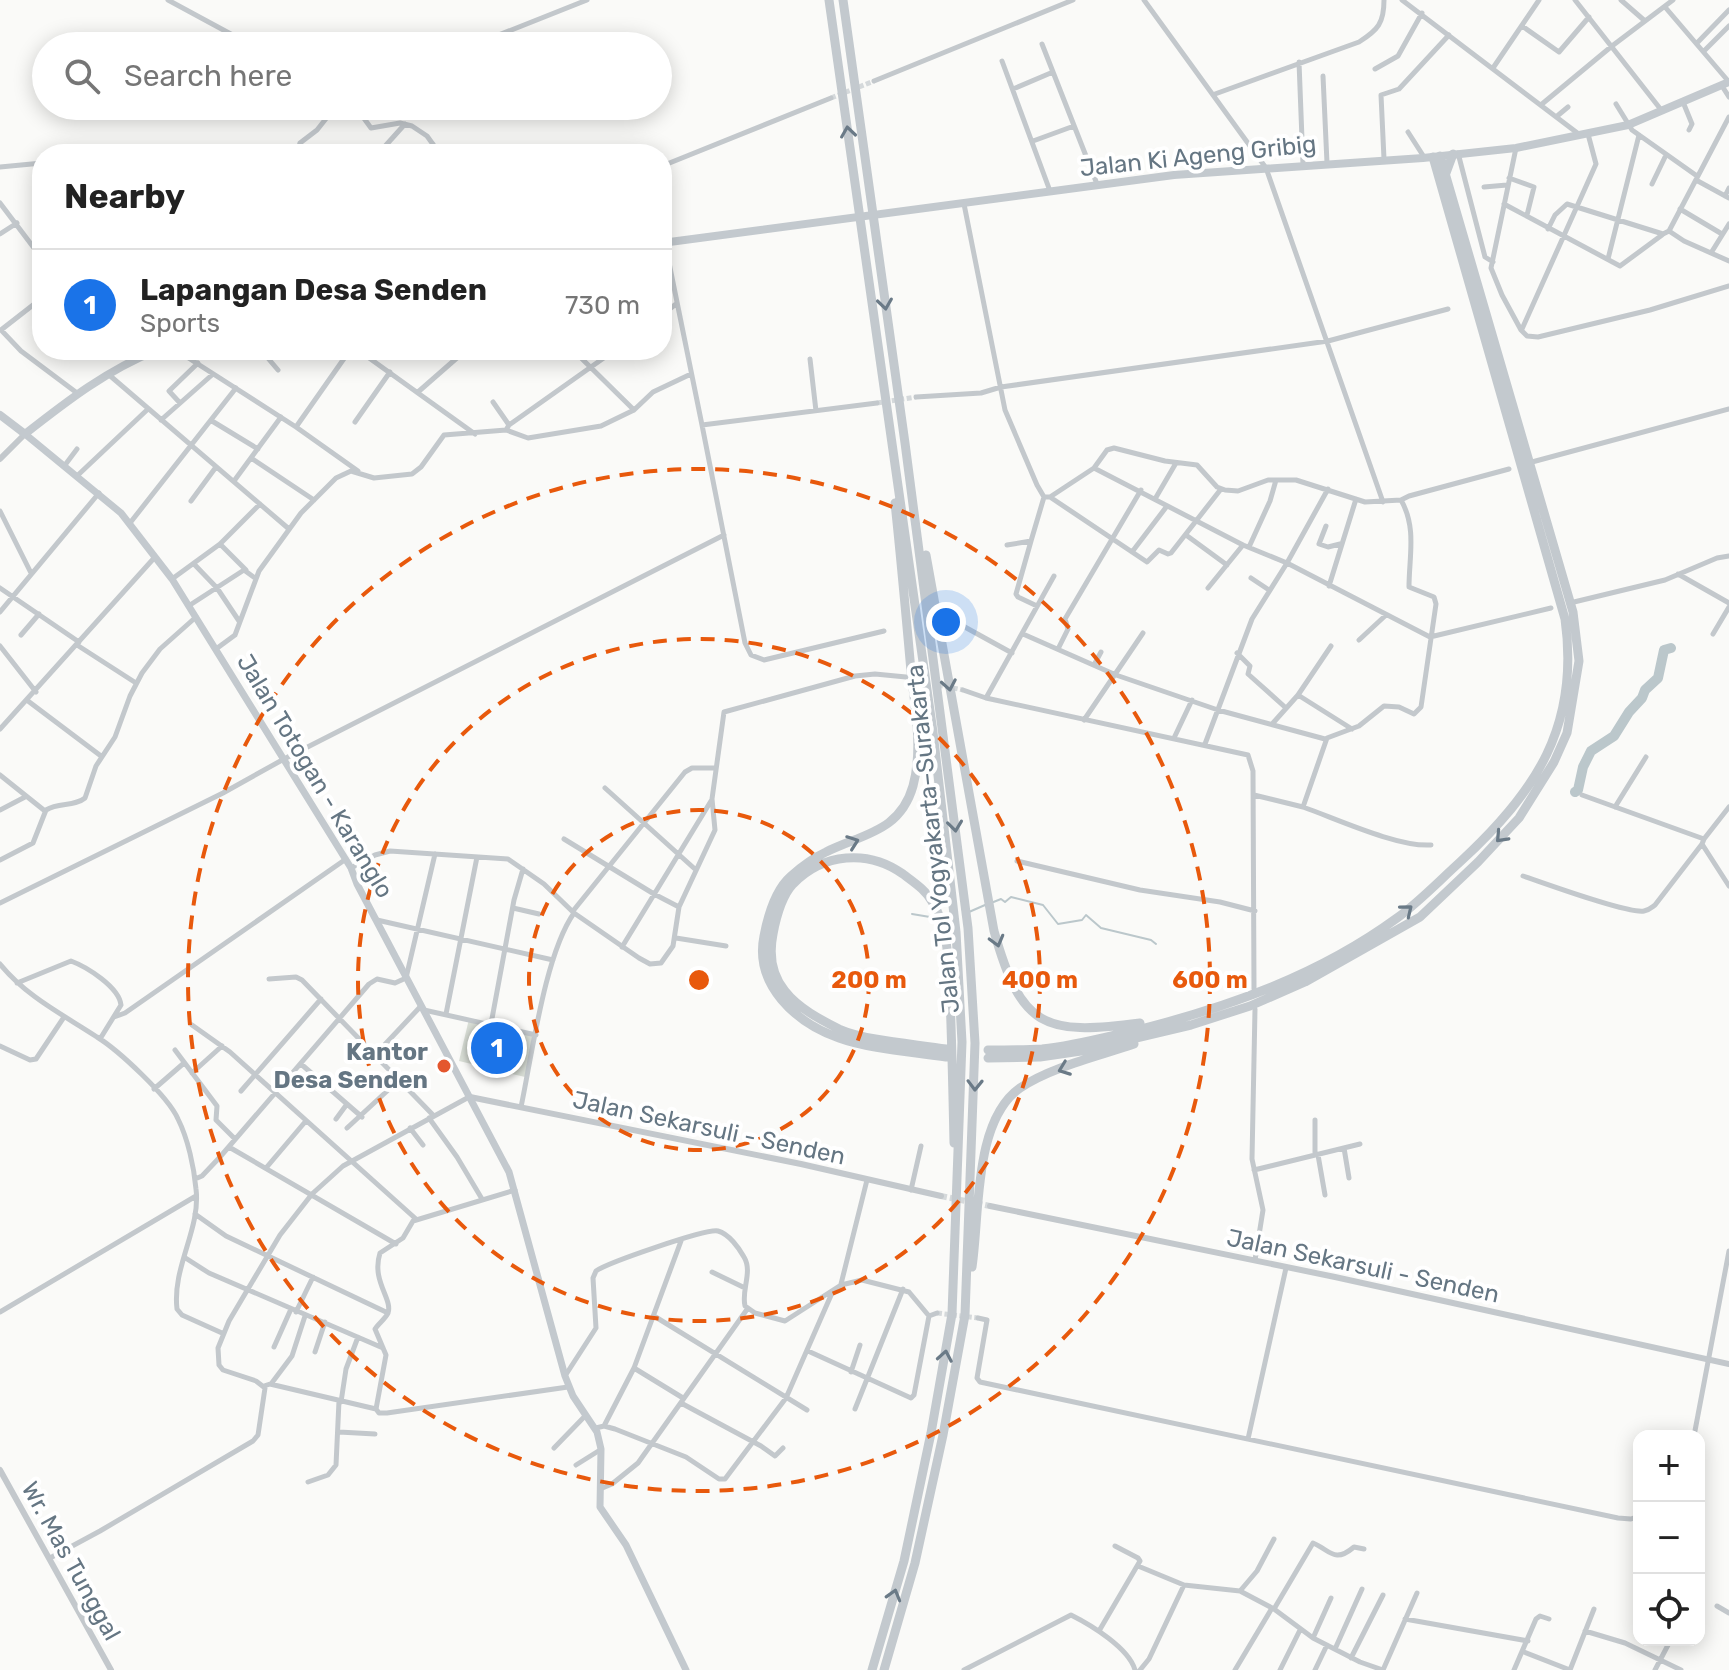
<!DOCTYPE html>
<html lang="en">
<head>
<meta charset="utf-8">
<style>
  body { margin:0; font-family:Rubik,sans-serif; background:#f2f2f2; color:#222 }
  .controls { position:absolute; right:24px; bottom:24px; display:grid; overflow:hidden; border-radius:16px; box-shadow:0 4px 20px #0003 }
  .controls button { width:72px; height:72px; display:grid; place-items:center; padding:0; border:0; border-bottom:2px solid #e0e0e0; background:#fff; color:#222; font:40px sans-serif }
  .you { position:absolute; left:946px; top:622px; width:28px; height:28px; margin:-20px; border:6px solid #fff; border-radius:50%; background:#1a73e8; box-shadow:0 0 0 12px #1a73e833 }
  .badge { display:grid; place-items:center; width:52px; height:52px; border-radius:50%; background:#1a73e8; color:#fff; font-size:26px; font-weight:700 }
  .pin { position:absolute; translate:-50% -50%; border:4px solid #fff; box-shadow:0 2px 8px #0006 }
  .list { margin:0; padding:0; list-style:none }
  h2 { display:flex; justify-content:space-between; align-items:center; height:104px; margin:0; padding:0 32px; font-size:34px }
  h2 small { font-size:26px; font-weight:400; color:#767676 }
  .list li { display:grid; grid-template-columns:52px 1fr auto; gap:24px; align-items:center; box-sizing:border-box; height:112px; padding:0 32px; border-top:2px solid #e0e0e0 }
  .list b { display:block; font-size:30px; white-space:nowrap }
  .list p { margin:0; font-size:26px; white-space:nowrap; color:#767676 }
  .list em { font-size:26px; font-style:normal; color:#767676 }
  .icon { flex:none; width:44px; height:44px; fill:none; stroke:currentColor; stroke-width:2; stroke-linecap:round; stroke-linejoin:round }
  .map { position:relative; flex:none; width:1729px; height:1670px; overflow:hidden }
  .search { position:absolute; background:#fff; box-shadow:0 4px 20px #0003; left:32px; top:32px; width:640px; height:88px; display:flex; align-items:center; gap:20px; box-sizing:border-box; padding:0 28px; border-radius:44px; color:#767676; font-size:30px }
  .panel { position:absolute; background:#fff; box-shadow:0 4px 20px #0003; left:32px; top:144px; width:640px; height:216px; border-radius:32px }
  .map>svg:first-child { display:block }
</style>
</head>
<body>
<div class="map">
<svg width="1729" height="1670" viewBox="0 0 1729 1670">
  <rect width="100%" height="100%" fill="#fafaf8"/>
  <!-- pitch -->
  <path fill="#dadfd7" d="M469,1019l66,15 -10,43 -66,-16z"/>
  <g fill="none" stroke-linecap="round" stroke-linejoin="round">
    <!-- stream -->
    <path stroke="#bbc7cb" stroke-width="2" d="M991,903l10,-4 4,3 6,-5 32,8 15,19 24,-4 4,-5 15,13 50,12 5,4
      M969,912l16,-7
      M912,914l24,4"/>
    <!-- river -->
    <path stroke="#bbc7cb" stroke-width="10" d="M1575,792l3,-2 5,-23 8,-16 23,-15 15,-24 13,-14 3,-8 13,-12 6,-28 7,-2"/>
    <!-- minor-tunnel -->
    <path stroke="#d5d9db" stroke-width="5" stroke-dasharray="5 2.5" stroke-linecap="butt" d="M831,98l43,-17
      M877,403l39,-6
      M938,685l25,5
      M937,1313l41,5"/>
    <!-- tertiary-tunnel -->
    <path stroke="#d5d9db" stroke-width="6" stroke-dasharray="6 3" stroke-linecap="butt" d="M941,1196l49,10"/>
    <!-- minor -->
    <path stroke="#c3c8cc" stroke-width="5" d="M168,0l85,46
      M1144,0l122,168 117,334
      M1402,0l178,135
      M1575,0l87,111
      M1621,0l24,21
      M1665,7l64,75
      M1522,26l37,26 30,-35
      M1697,43l32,-33
      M1042,44l55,140
      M471,46l116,-46
      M1704,51l25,-25
      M1002,61l48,130
      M1299,62l4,103
      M1493,68l46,-68
      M1375,69l23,-13 24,-43
      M1323,76l4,87
      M874,81l199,-81
      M1722,86l7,11
      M1013,89l40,-17
      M1215,94l144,-52c19,-12 25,-19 25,-42
      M1683,102l9,22 -3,6
      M1542,104l70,-58 61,-46
      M1616,104l16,26 65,46
      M355,106l16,22 29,-5 12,3 15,10 13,18
      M1556,117l12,-10
      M1408,132l16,25
      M1033,141l41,-15
      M1516,148l-25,120 11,27 19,35 6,6 11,1 112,-27 79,-24
      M1458,153l27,104 8,5
      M71,154l14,-4 22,4
      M297,154l3,-11 17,-13 19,-24
      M378,154l27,-30
      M423,154l10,-10
      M1384,159l-3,-64 18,-6 50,-54
      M662,166l169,-68
      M0,167l42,-4
      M1509,178l25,9 -7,28
      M1696,180l33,18
      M1652,184l14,-29
      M1484,187l23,-2
      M1725,196l4,-8
      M0,203l34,45 8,7
      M964,204l41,206 32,75 7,12h6l44,-29 13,-18 7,-2 51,13 32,4 20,22 8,3 13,1 30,-11h28l69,22 36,-2c16,28 8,57 8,87l25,10 2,7 -15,103 -7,7 -15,-7 -15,-1 -25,20 -32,12 -24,69 -49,-12
      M1504,204l116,62 42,-31
      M1680,209l42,25
      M1548,229l7,-14 12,-11 96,30 6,-3 15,10 45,20
      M1669,231l60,-114
      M0,234l17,-11
      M665,243l37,182 175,-22
      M1711,253l18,-29
      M1608,259l31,-124
      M662,315l14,-11
      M1522,329l74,-165 -8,-30
      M1,330l20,21 56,42
      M1,330l41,-32
      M176,350l120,77 62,44
      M261,350l17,20
      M358,350l117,84
      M573,350l61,60
      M810,359l6,52
      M108,374l181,155
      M418,392l48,-42
      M916,397l65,-4 20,-6 327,-46 120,-32
      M493,402l16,23
      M180,403l-11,-12 29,-28
      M161,420l52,-46
      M212,421l46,28
      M355,422l35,-50
      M702,425l43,218 6,12 13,5 120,-29
      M296,427l54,-77
      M506,430l3,-5 106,-75
      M251,458l63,42
      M1532,462l197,-53
      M65,465l12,-16
      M1094,468l149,77 44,18 143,74 121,-29
      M78,475l70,-66
      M234,481l47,-64
      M1050,497l97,65 12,-12 9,4 3,-1 50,-64
      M1155,499l21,-36
      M1401,500l8,-4 100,-27
      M191,501l25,-34
      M0,511l31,62
      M130,523l106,-135
      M1326,526l-7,18 9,3 12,-3
      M1186,535l41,30
      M1031,541l-15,53 2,3 19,9
      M220,544l26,26
      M1007,545l24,-4 13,-44
      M1249,547l21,-46 6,-21
      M1132,552l35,-46
      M194,564l23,24 22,33
      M1678,574l51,29
      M1251,578l18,12
      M172,579l48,-35 40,-40
      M1329,586l27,-87
      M0,588l79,54
      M1208,588l35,-43
      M1574,602l91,-22 52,-22 12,-2
      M190,605l54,-35 11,8
      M0,612l99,-119
      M963,626l49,27
      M1023,634l93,41 102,35 107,29
      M1713,634l16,-27
      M21,635l18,-21
      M1359,640l27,-25
      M77,645l59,38
      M0,646l36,46
      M216,649l19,-14 24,-64 42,-58 35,-35 15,-7 23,7 38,-4 9,-7 23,-32 62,-5 22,8 73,-12 33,-16 19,-18 38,-18
      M1058,649l10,-20 -3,-10 76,-129
      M1237,653l13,13 -2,8 38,34
      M1094,665l7,-13
      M963,690l23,8 262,57 5,16 1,218
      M1298,695l54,34
      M986,698l68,-122
      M28,701l73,55
      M1084,720l59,-87
      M1273,723l25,-28 33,-49
      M0,729l155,-172
      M1174,738l18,-38
      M1205,744l47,-125 35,-56 41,-74
      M0,775l45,36
      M605,788l91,82
      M1582,795l122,44 -2,5 27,42
      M1303,807c34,12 94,40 128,38
      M1615,807l31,-50
      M0,810l25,-13
      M564,839l90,55 25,13
      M1704,839l25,-32
      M0,860l33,-17 13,-33c13,-8 28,-3 39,-12l11,-32 19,-29 15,-41 12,-23 18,-24 36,-32
      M1017,861l123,29 80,12 35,9
      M351,868l24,-13 15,-4 118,8 36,25 30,29 65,45 11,6 11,-1 12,-17 6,-39 36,-77 -3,-31 12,-87 131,-36 20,-2 31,3
      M1523,876c21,7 105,38 121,35 5,-1 7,-3 11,-6l47,-61
      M0,903l223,-110 61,-34 440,-224
      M513,908l26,6
      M573,911l112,-139 7,-4h23
      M377,920l176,40
      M676,938l50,8
      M622,947l89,-146
      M0,964c27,33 62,50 97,73 21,13 71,59 81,82 10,20 16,48 18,70 5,40 -24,78 -19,120l5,6 40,18
      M269,979l27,-2 6,3 131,135
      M17,983l54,-22c16,6 48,26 50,44l-21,34
      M424,1010l112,25
      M446,1014l31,-157
      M114,1017l11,-4 221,-154
      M491,1024l23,-124 9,-31
      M192,1025l38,27 186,167
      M0,1046l30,14 6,-1 28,-42
      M175,1050l42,56 -1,14 19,19
      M375,1055l46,-49
      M301,1064l61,53
      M192,1073l30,-27
      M154,1089l30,-26
      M241,1091l80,-92
      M521,1107c11,-52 24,-153 53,-194
      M429,1118l28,39 25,42
      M336,1119l11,-15
      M347,1128l52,-48
      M410,1128l13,17
      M229,1147l167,97
      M1344,1148l5,30
      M1315,1155v-35
      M1318,1155l7,40
      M266,1168l39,-46
      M1254,1170l106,-26
      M195,1179l7,-3 18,-19 149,-173 8,-5 18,4 11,-5 29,-124
      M911,1190l10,-44
      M195,1214l31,22 162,77
      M184,1257l25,16 174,75
      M1255,1260l8,-50 -11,-51 3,-150
      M712,1272l33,16
      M841,1284l26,-104
      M0,1312l196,-116
      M296,1312l17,-35
      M654,1316l153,94
      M978,1318l9,2 -10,58 3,4 638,136 13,1 8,-3
      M274,1347l17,-38
      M808,1351l103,47 3,-3 15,-79
      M315,1352l10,-30
      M634,1368l49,30
      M851,1372l9,-27
      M565,1376l31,-48 -3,-50 3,-7c11,-8 111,-43 122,-40 11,3 21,17 26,26 9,15 -3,33 1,49l10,7 30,8 56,-36 21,-5 47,12 20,24 8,-3
      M271,1384l21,-28 13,-40
      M264,1386l6,-2 106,25 10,-54 -11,-26c3,-5 11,-11 13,-16 5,-14 -17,-32 -8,-60l23,-15 10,-17 102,-31
      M341,1402l5,-33 12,-32
      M681,1403l80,43 14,10 8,-8
      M376,1409l3,4h8l181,-26
      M855,1409l48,-120
      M604,1426l30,-58 47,-127
      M596,1428l8,-2 11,3 71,28 33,22h6l61,-81 46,-105
      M339,1432l36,2
      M1694,1436l35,-185
      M1248,1439l38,-171
      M554,1448l32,-33
      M576,1465l24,-15
      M308,1482l20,-7 8,-10 3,-64
      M600,1489l12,-5 26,-21 110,-155
      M50,1558l50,-27 153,-90 5,-6 7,-47 -9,-7 -33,-11 -4,-5 -1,-17 11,-27 51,-86 32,-41 31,-28 126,-69
      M1138,1566l46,19 56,6 34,18 39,29 47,24 23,8
      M1240,1591l17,-20 17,-32
      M1717,1606l12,7
      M1274,1609l39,-66c17,7 21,21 41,4l10,2
      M1405,1619l123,22
      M1099,1631l41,-70 -2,-3 -23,-12
      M1585,1631l40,12 56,27
      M1313,1638l18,-40
      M1335,1649l27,-60
      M1524,1652l46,18
      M1351,1658l32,-63
      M964,1670l107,-55c20,10 58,33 64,55
      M1140,1670l9,-11 35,-74
      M1235,1670l37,-62
      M1280,1670l20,-40
      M1315,1670l12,-25
      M1383,1670l34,-77
      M1514,1670l22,-51 4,-3 9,3
      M1570,1670l24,-61
      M1655,1670l13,-25"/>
    <!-- tertiary -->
    <path stroke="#c3c8cc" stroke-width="6" d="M0,459l25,-25
      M470,1097l331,67 140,32
      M990,1206l345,71 394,87
      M0,1470l111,200"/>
    <!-- secondary -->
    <path stroke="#c3c9ce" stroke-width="7" d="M25,434l96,79 51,66 179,289 6,16 152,288 56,204 8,20 24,36 4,17 -1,58 26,38 60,125"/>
    <!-- primary -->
    <path stroke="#c3c9ce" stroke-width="8" d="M662,243l512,-68 249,-17 93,-10 112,-23 101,-43
      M0,415l25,19c42,-33 82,-64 132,-84"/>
    <!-- motorway -->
    <path stroke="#c3c9ce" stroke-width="9" d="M829,0l104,732 23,200 6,110 -10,272 -21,119 -27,128 -32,109
      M843,0l62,443 63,485 7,115 -10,272 -22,120 -28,128 -31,107
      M1446,173l7,-19
      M895,503c6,56 11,112 16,168 4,37 12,79 2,115 -13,46 -51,48 -87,66 -13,6 -25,15 -35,24 -16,14 -23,39 -27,60 -10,49 32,87 75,102 30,11 75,14 107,19
      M926,555l68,376c27,96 49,105 146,92
      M946,1049c-30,-5 -80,-8 -107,-20 -18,-9 -41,-21 -54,-38 -13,-16 -16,-37 -12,-57 3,-16 8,-37 20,-50 30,-31 75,-35 110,-10 12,9 23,16 30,29 17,28 15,64 17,95 2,48 3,97 4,145
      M988,1050c18,0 36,0 54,-1 32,-3 64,-12 95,-19 92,-23 182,-55 260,-112 22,-16 42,-37 63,-56 76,-70 120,-136 105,-243l-132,-462
      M988,1058l52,-1 41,-6 110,-26 59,-19 55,-24 115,-65 58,-55 41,-44 35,-56 13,-29 12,-72 -6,-49 -133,-456
      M972,1267c8,-52 1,-146 48,-179 31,-21 79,-32 114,-44"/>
  </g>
  <!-- one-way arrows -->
  <defs><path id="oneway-chevron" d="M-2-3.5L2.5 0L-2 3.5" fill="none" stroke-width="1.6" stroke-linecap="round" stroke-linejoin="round" transform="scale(2)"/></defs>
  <g stroke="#6a7a87">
    <use href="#oneway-chevron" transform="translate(848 132) rotate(-98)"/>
    <use href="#oneway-chevron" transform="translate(885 304) rotate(82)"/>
    <use href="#oneway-chevron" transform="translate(949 685) rotate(80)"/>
    <use href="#oneway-chevron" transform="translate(955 826) rotate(83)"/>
    <use href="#oneway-chevron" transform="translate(1501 837) rotate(133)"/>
    <use href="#oneway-chevron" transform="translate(853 842) rotate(-20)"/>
    <use href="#oneway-chevron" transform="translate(1407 910) rotate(-39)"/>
    <use href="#oneway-chevron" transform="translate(997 941) rotate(75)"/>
    <use href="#oneway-chevron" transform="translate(1064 1069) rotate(159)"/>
    <use href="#oneway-chevron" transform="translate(975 1085) rotate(91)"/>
    <use href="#oneway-chevron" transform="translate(945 1356) rotate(-80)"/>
    <use href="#oneway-chevron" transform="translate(894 1595) rotate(-74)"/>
  </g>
  <!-- distance rings -->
  <g fill="none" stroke="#e8590c" stroke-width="4" stroke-dasharray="14 10">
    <circle cx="699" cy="980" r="170"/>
    <circle cx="699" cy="980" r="341"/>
    <circle cx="699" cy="980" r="511"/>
  </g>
  <!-- markers -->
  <circle fill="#e4572e" stroke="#fff" stroke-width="3" cx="444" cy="1066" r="8"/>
  <g text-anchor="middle" stroke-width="8" stroke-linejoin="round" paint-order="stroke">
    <!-- street labels -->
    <g font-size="24" fill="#657683" stroke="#fff">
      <text transform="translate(1198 156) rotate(-6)" y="8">Jalan Ki Ageng Gribig</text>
      <text transform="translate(315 776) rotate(59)" y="8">Jalan Totogan - Karanglo</text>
      <text transform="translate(933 839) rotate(-96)" y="8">Jalan Tol Yogyakarta–Surakarta</text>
      <text transform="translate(709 1128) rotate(12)" y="8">Jalan Sekarsuli - Senden</text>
      <text transform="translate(1363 1266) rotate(12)" y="8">Jalan Sekarsuli - Senden</text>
      <text transform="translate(71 1561) rotate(61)" y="8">Wr. Mas Tunggal</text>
    </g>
    <!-- poi labels -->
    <g font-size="24" font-weight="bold" fill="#657683" stroke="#fff" text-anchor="end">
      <text x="428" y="1060">Kantor<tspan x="428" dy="28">Desa Senden</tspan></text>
    </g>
  </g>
  <circle cx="699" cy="980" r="12" fill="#e8590c" stroke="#fff" stroke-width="4"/>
  <g font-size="24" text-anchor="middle" font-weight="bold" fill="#e8590c" stroke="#fff" stroke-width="8" stroke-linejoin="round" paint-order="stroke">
    <text x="869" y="988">200 m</text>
    <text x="1040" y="988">400 m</text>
    <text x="1210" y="988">600 m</text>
  </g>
</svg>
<div class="controls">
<button>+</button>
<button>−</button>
<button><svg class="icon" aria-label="locate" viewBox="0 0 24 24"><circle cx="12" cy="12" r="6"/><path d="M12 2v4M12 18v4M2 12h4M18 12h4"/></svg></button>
</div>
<div class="you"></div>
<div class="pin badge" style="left:497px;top:1048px">1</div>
<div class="search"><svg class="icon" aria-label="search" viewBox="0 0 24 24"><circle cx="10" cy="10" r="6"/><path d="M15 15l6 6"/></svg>Search here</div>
<section class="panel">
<h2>Nearby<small></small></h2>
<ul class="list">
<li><span class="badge">1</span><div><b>Lapangan Desa Senden</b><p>Sports</p></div><em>730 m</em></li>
</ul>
</section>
</div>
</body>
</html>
